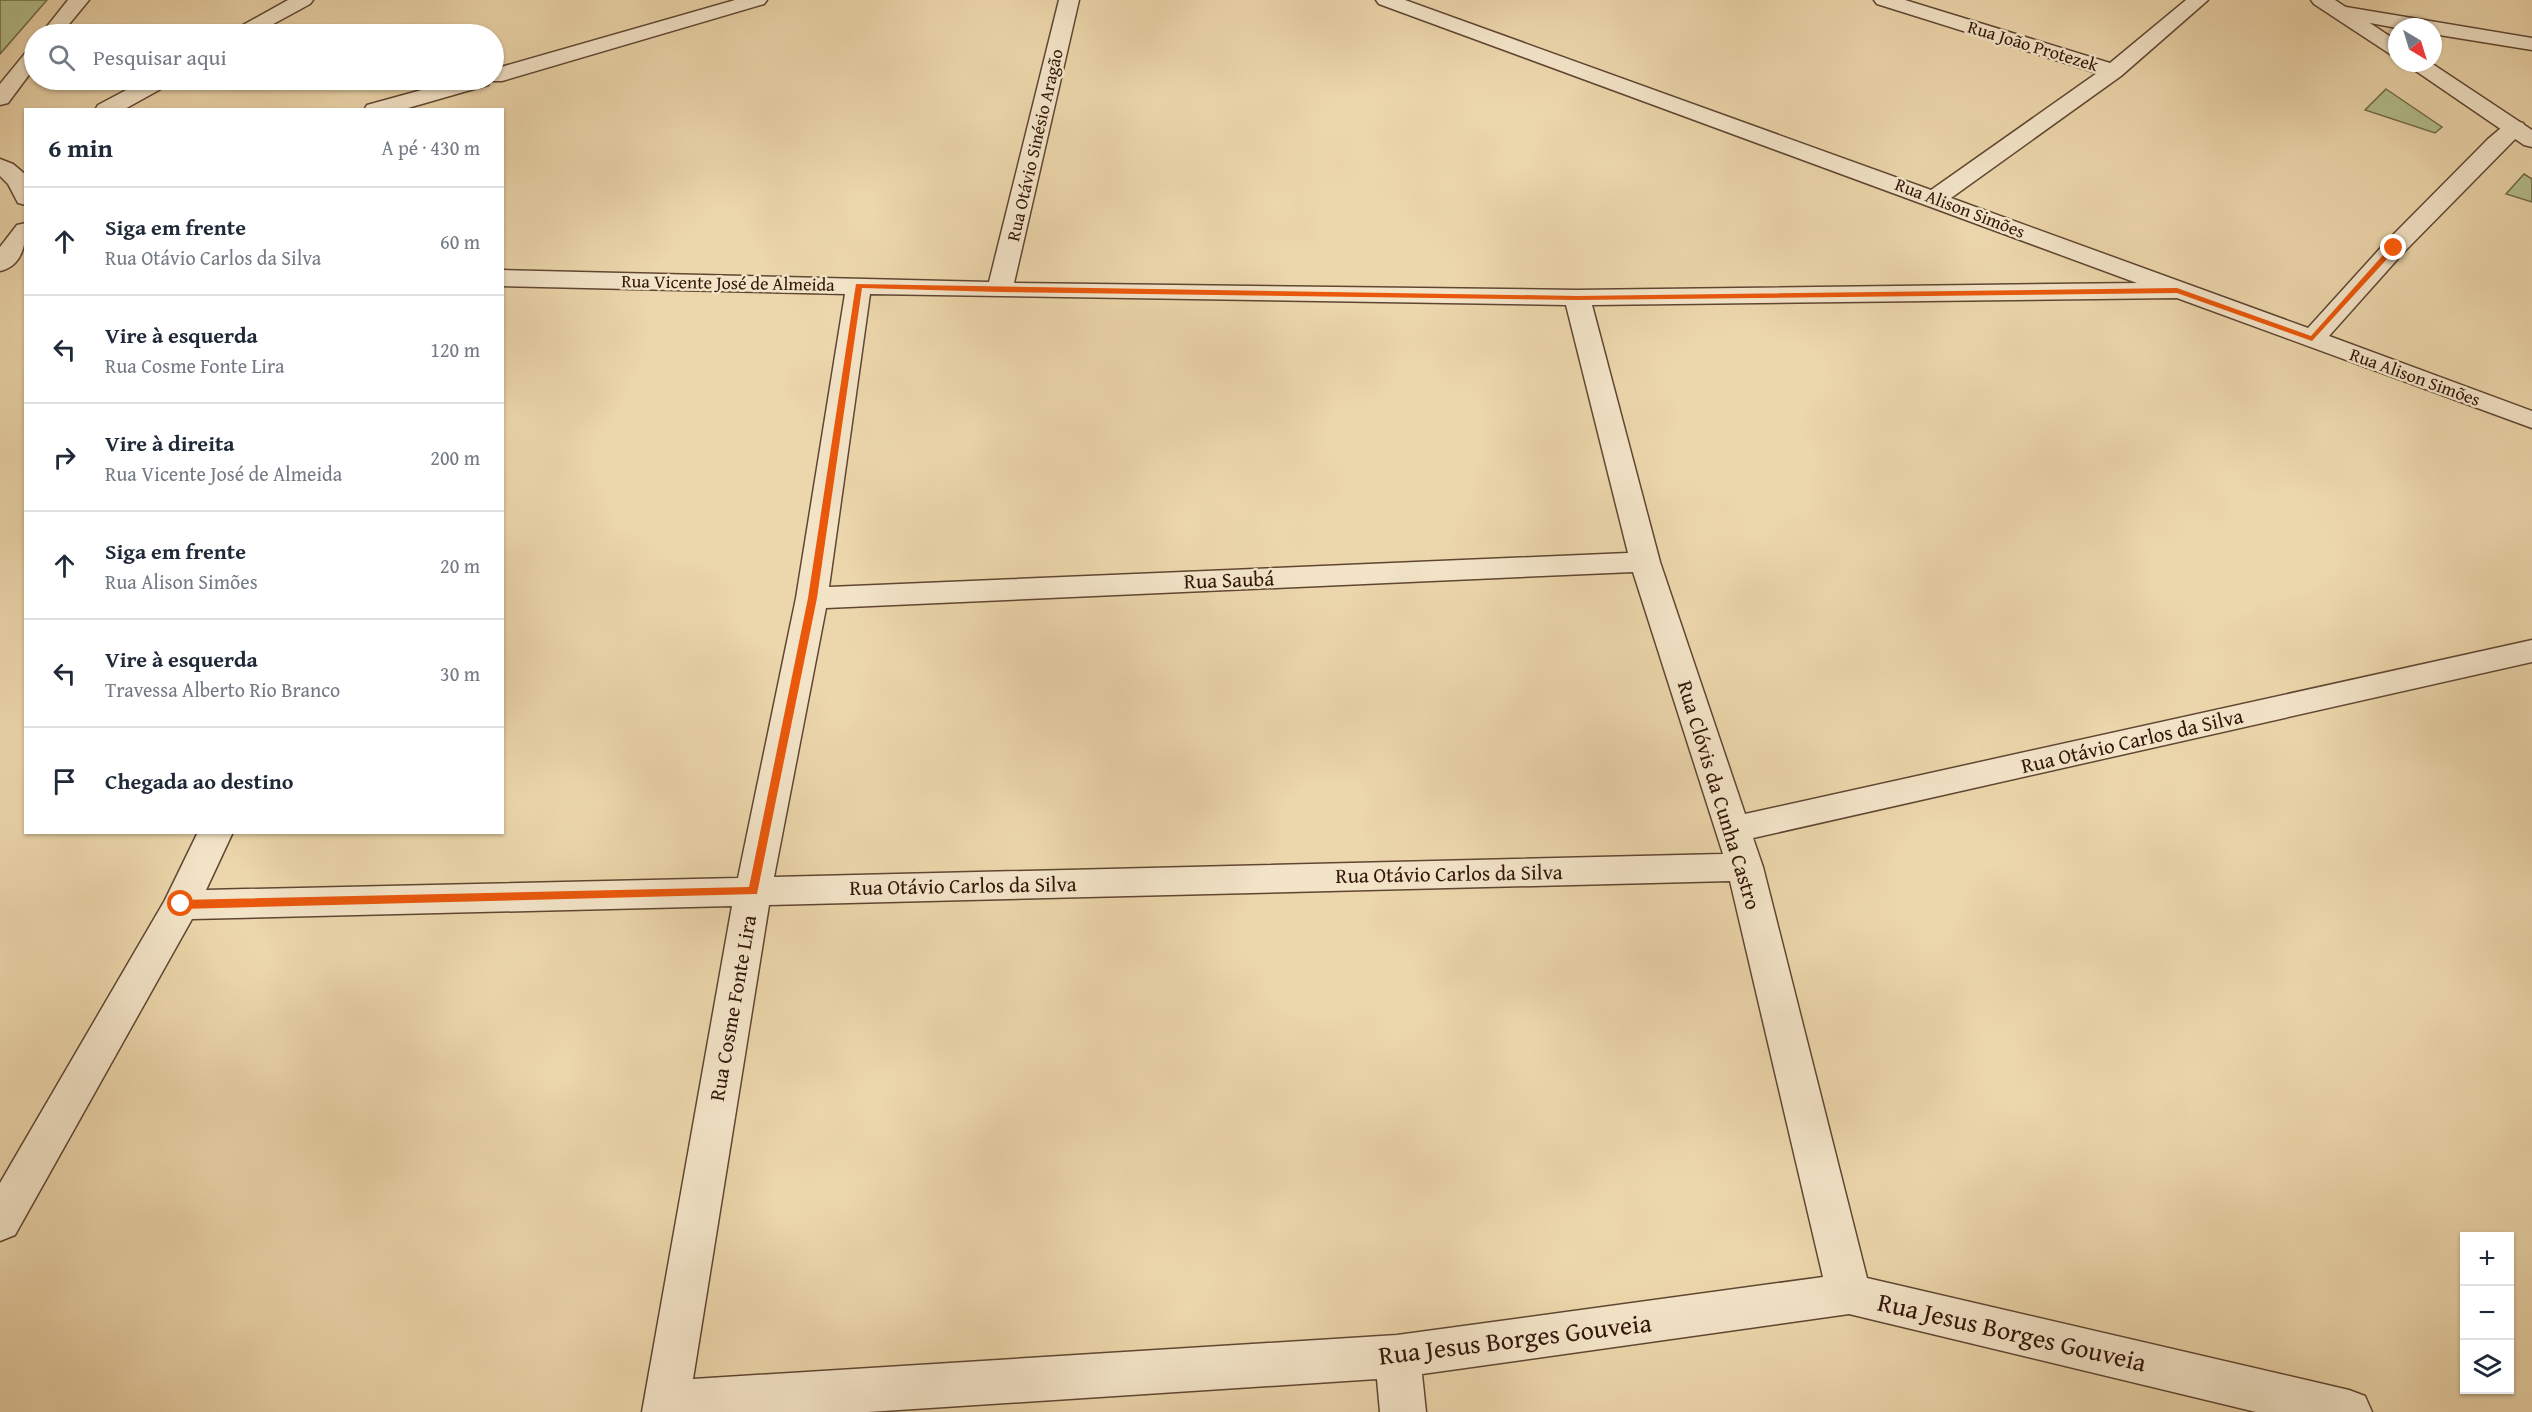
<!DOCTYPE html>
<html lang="pt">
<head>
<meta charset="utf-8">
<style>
  body { margin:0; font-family:"Gentium Book Plus",serif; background:#f6f6f7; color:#1f2937 }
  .controls { position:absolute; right:18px; bottom:18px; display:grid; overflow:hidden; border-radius:0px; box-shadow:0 2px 4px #0004 }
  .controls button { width:54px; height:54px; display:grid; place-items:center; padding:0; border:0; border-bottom:2px solid #e0e1e3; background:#fff; color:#1f2937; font:30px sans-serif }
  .compass { position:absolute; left:2388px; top:18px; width:54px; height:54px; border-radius:50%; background:#fff; box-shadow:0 2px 4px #0004; rotate:142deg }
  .stop { position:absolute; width:18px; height:18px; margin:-14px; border:4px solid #ea580c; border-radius:50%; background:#fff }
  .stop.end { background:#ea580c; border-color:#fff; box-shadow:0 2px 6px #0008 }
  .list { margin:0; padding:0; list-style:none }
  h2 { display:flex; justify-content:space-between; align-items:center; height:78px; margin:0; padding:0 24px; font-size:26px }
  h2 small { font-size:20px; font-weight:400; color:#747a83 }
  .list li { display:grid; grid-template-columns:39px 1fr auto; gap:18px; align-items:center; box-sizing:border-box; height:108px; padding:0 24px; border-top:2px solid #e0e1e3 }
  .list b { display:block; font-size:22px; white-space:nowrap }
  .list p { margin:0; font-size:20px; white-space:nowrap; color:#747a83 }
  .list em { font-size:20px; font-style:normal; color:#747a83 }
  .icon { flex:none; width:33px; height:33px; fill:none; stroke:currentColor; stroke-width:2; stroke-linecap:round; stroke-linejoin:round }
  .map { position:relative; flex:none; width:2532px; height:1412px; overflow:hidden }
  .search { position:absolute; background:#fff; box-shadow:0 2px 4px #0004; left:24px; top:24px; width:480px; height:66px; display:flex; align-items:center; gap:15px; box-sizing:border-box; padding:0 21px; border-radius:33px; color:#747a83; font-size:22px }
  .panel { position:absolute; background:#fff; box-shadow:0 2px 4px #0004; left:24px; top:108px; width:480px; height:726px; border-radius:0px }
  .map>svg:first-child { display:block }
</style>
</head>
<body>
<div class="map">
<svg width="2532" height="1412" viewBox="0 0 2532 1412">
  <rect width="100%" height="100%" fill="#ecd6ab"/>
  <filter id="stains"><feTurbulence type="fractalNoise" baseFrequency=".00333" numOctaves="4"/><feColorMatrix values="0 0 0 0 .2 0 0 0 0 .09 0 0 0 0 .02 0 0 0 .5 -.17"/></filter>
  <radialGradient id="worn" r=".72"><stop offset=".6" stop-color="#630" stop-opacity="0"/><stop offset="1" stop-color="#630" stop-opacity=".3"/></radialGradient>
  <!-- green -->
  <path fill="#b3bf8c" stroke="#726a4a" stroke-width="1.5" d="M0,0h47l-47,54z
    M2386,89l56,38 -7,6 -70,-23z
    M2524,174l8,5v23l-26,-8z"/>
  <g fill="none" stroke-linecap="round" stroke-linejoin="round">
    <!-- minor casing -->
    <g stroke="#604632" stroke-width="3">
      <path id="minor" d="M68,0h21l-28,34h-20z
        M288,0h25l-3,4 -55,30h-24l3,-4z
        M735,0h32l-3,4 -262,77h-12l-2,4 -87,25h-37l3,-5 91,-25h36v-11z
        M1059,0h20l-65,283 563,7 560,-7 -758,-279 -3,-4h29l526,190 166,-117 -220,-69 -3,-4h31l205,63 76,-63h22l-87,76 -170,122 357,130 77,-85 103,-104 19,-16 8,-2 8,2 3,5 -123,125 -74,83 203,75v17l-355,-130 -585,7 68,257 85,252 787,-174v22l-779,176 10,29 104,411 482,112 16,6 7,16h-116l-407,-98 -427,60 4,38h-46l-3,-33 -509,33h-226l90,-506 -540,13 -177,316 -15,6v-58l165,-283 33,-68h35l-27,58 532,-12 58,-280 49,-304 -343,-8v-16l487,12zM870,294l696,11 62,248 -799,34zM1633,572l90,282 -949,23 52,-269zM1730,881l93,396 -426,58 -704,44 76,-474z
        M2340,6l192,32v12l-99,-16v-7l-36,1 -64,-12 -3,-4 3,-4z
        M34,49v19l-26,35 -8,2v-21l27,-33z
        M145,80h26l-3,5 -45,25h-28l3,-5z
        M0,159l13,5 13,11v30l-8,-2 -10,-19 -8,-8z
        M26,223c0,20 -3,43 -26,48v-24l17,-22z"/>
    </g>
    <!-- tertiary casing -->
    <g stroke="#604632" stroke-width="3">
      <path id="tertiary" d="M2311,0h24l62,41v15l-7,-2 -76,-50z
        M2406,63h25l101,67v17l-8,-2 -114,-78z"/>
    </g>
    <!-- minor -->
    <use href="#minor" fill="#f3e4c8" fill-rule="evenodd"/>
    <!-- tertiary -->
    <use href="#tertiary" fill="#f3e4c8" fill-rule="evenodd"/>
  </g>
  <!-- route -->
  <path fill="#ea580c" d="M2391,246l6,2 -85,93 -135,-48 -600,7 -577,-8 -138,-4 -45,310 -60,296 -576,15 -5,-5 5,-4 568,-13 59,-289 48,-314 721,12 600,-8 134,48z"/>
  <g text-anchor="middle" stroke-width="5" stroke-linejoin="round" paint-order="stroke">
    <!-- far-street labels -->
    <g font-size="18" fill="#311609" stroke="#f3e4c8">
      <text transform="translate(2033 46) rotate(17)" y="6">Rua João Protezek</text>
      <text transform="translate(1035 145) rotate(-77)" y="6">Rua Otávio Sinésio Aragão</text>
      <text transform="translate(1960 208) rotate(21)" y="6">Rua Alison Simões</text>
      <text transform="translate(728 283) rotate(1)" y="6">Rua Vicente José de Almeida</text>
      <text transform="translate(2415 377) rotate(20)" y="6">Rua Alison Simões</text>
    </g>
    <!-- street labels -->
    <g font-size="21" fill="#311609" stroke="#f3e4c8">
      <text transform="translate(1229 580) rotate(-2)" y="7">Rua Saubá</text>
      <text transform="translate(2132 741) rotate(-13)" y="7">Rua Otávio Carlos da Silva</text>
      <text transform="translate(1719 795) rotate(73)" y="7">Rua Clóvis da Cunha Castro</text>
      <text transform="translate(1449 874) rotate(-1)" y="7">Rua Otávio Carlos da Silva</text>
      <text transform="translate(963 886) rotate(-1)" y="7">Rua Otávio Carlos da Silva</text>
      <text transform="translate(733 1008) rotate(-80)" y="7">Rua Cosme Fonte Lira</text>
    </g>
    <!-- near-street labels -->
    <g font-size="26" fill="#311609" stroke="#f3e4c8">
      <text transform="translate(2012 1332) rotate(13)" y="9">Rua Jesus Borges Gouveia</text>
      <text transform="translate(1515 1339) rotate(-7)" y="9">Rua Jesus Borges Gouveia</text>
    </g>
  </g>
  <rect width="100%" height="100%" filter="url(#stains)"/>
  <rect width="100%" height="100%" fill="url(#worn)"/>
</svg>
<div class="controls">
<button>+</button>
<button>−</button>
<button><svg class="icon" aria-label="layers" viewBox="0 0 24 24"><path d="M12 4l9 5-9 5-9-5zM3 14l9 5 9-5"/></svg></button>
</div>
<svg class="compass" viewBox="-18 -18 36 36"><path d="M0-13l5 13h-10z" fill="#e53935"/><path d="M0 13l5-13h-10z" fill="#747a83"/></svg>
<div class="stop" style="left:181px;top:904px"></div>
<div class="stop end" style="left:2394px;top:248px"></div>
<div class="search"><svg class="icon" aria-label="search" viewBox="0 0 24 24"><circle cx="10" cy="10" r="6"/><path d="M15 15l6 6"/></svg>Pesquisar aqui</div>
<section class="panel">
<h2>6 min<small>A pé · 430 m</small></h2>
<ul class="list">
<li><svg class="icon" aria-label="ahead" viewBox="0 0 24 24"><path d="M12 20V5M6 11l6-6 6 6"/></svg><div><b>Siga em frente</b><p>Rua Otávio Carlos da Silva</p></div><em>60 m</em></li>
<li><svg class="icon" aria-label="left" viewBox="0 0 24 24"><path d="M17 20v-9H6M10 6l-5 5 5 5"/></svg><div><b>Vire à esquerda</b><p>Rua Cosme Fonte Lira</p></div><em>120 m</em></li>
<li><svg class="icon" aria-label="right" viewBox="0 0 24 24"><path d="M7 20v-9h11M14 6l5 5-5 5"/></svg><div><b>Vire à direita</b><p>Rua Vicente José de Almeida</p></div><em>200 m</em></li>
<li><svg class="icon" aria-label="ahead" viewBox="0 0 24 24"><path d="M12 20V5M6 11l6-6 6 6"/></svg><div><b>Siga em frente</b><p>Rua Alison Simões</p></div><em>20 m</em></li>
<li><svg class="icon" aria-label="left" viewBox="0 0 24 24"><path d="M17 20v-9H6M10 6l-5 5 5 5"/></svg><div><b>Vire à esquerda</b><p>Travessa Alberto Rio Branco</p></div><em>30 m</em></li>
<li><svg class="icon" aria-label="arrive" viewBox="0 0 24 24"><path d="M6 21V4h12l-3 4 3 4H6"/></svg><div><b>Chegada ao destino</b></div></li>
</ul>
</section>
</div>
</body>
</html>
